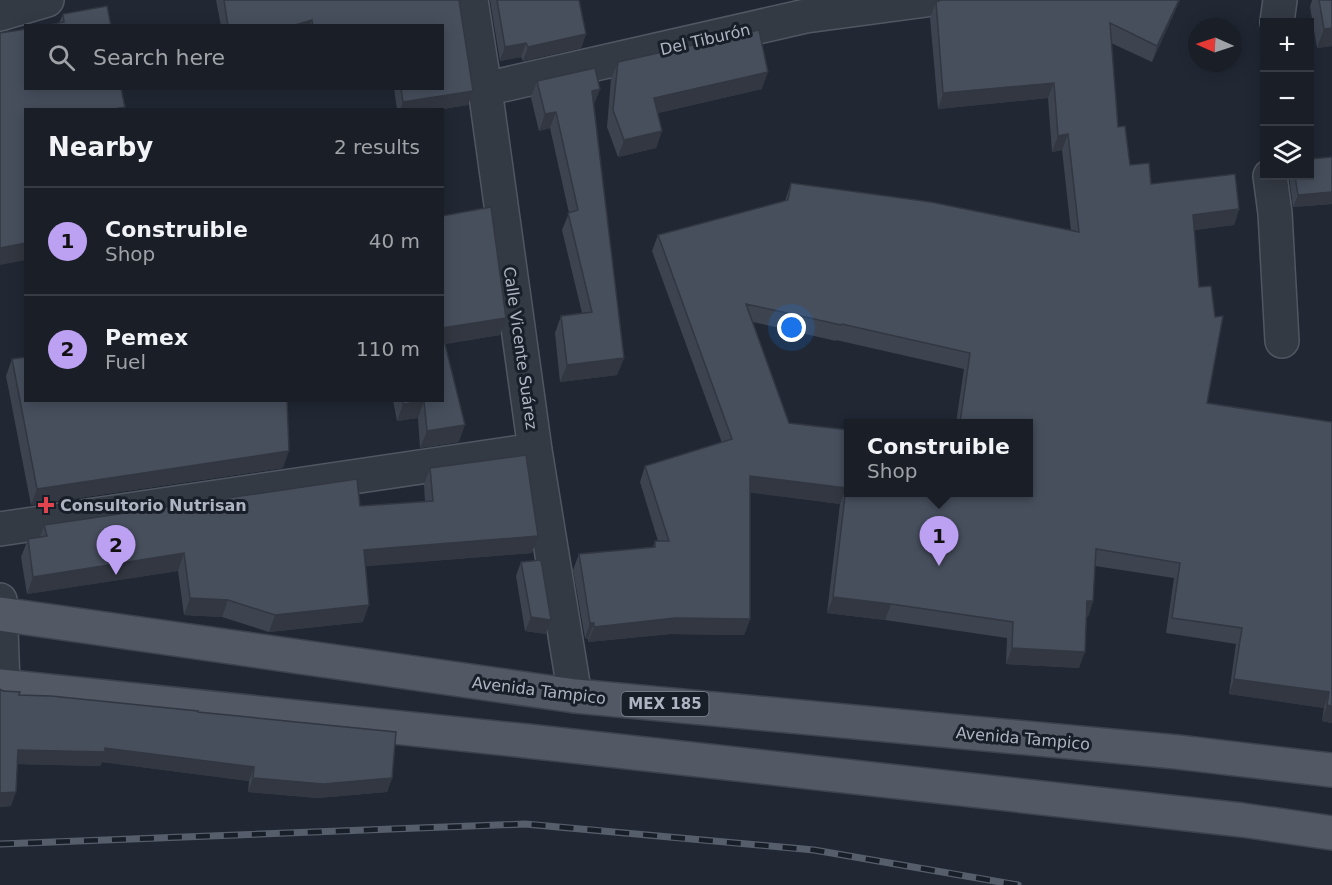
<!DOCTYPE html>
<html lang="en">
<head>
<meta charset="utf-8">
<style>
  body { margin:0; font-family:"DejaVu Sans",sans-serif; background:#262b33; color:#f1f3f6 }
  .controls { position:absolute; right:18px; top:18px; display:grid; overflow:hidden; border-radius:0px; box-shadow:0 3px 15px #0003 }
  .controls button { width:54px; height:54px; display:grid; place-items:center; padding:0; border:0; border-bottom:2px solid #373c44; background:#191e27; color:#f1f3f6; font:30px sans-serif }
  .compass { position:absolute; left:1188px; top:18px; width:54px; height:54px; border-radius:50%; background:#191e27; box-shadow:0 3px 15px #0003; rotate:273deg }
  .you { position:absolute; left:792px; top:328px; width:21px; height:21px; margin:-15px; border:4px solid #fff; border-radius:50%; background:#1a73e8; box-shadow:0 0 0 9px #1a73e833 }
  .badge { display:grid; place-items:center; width:39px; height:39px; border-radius:50%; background:#bca0f2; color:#111; font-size:20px; font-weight:700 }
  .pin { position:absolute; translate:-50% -50px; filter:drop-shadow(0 2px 3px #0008) }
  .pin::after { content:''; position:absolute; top:32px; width:21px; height:18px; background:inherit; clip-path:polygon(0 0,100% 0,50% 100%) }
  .popup { position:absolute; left:844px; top:419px; width:189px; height:78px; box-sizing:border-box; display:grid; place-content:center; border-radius:0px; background:#191e27; filter:drop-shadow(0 2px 4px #0005); font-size:20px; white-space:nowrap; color:#9fa2a7 }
  .popup b { font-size:22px; color:#f1f3f6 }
  .popup::after { content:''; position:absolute; left:50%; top:100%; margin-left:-12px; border:12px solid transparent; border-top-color:#191e27 }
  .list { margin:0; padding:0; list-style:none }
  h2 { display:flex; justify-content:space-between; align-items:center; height:78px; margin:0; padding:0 24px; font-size:26px }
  h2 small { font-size:20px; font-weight:400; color:#9fa2a7 }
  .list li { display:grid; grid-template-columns:39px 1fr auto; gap:18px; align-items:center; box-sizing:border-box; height:108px; padding:0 24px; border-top:2px solid #373c44 }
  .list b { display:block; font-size:22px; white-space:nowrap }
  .list p { margin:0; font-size:20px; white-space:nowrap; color:#9fa2a7 }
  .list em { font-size:20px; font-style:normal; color:#9fa2a7 }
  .icon { flex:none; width:33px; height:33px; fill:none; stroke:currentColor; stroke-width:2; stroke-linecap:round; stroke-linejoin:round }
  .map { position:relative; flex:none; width:1332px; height:885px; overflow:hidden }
  .search { position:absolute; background:#191e27; box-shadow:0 3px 15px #0003; left:24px; top:24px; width:420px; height:66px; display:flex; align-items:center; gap:15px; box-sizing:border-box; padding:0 21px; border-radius:0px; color:#9fa2a7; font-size:22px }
  .panel { position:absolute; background:#191e27; box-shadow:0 3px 15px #0003; left:24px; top:108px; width:420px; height:294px; border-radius:0px }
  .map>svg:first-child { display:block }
</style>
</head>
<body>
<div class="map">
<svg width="1332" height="885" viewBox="0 0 1332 885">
  <rect width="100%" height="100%" fill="#212834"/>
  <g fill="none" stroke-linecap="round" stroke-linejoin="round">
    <!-- street casing -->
    <g stroke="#515762" stroke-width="36">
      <path id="street" d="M471,0l14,89 50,361 40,246
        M0,14l47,-14
        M1277,22l3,-22
        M485,89l321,-73 120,-16
        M1270,176l5,37 7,128
        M0,529l535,-79
        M0,600l3,86"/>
    </g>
    <!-- primary casing -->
    <g stroke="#3d434e" stroke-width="36">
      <path id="primary" d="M0,614l575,82 602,56 155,18
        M0,686l527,55 715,79 90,13"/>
    </g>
    <!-- street -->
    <use href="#street" stroke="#343a44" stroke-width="33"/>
    <!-- primary -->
    <use href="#primary" stroke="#525965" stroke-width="33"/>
    <!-- rail casing -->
    <g stroke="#565e6b" stroke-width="7">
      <path id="rail" d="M0,844l525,-20 289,26 204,35"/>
    </g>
    <!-- rail -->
    <use href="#rail" stroke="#191f29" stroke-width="4.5" stroke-dasharray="14" stroke-linecap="butt"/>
  </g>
  <!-- wall -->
  <path fill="#3d4450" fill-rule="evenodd" d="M216,0h243l14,91 -5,14 -32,5h-39l-3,-22h48v-62h-221z
    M490,0h89l7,34 -5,14 -58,13 -2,-4 -21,4z
    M941,0h239l-28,62 -41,-19 7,84 12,38 21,19 88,25 -5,16 -40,5 13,173 125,19v301l-10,-2 2,-13 -95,-14 7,-50 -70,-11 8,-55 -79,-12 -2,35 -5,16h-1l-8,51 -73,-4 1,-26 -122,-18 -58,-7 13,-109 -90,-12v127l-6,16 -74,-1 -82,8v-3l-3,-1 -12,-68 6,-16 74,-7 2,-6h3l-18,-59 5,-16 77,-23 -70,-192 6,-16 127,-34 6,-18 280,48 -9,-81 -10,2 -4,-54 -110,11 -8,-91 6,-16zM753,322l83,19v-1l128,29 -8,54h73l-180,69 -60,-69z
    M1312,0h20v46l-15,2 -7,-41z
    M63,14l48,12 -52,-3z
    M618,62l144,27 -104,24 4,18 -6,17 -38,9 -11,-30 4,-48z
    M537,81l63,8 -6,15 30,254 -7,17 -57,7 -5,-49 6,-17 21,-3 -20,-83 7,-17 -19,-85 -11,3 -8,-33z
    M1332,157v47l-39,3 -4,-31h21z
    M442,216l64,102 -6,17 -55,9 14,98 -39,6 -2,-30 -21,3 -4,-21h49z
    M12,359l271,109 -252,37 -25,-129z
    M430,468l102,85 -167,13 -2,56 -94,10 -47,-15 -38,-2 -6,-44 -151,23 -6,-37 7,-18 12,-2 4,-12 316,-19 65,-5 -1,-16z
    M521,562l25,72 -21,-3 -9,-55z
    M0,689l19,6 179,17 194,66 -5,14 -69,6 -70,-6 1,-11 -147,-19 -2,4 -83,-2 -6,42 -11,1z"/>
  <!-- shaded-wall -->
  <path fill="#323741" d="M1179,0h1l-28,62 5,-16z
    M312,20l-2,6h-18z
    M1332,28v18l-15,2 7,-19z
    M586,34l-5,14 -58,13 5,-14z
    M526,43l-5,14 -21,4 5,-14z
    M768,72l-6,17 -114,26 6,-17z
    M1054,83l-6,15 -110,11 5,-16z
    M600,89l-7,17 -1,-15z
    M473,91l-5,14 -32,5h-36l3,-8z
    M125,107l-1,3h-15z
    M556,112l-6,16 -11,3 6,-17z
    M662,131l-6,17 -38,9 6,-17z
    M1068,134l-6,16 -10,2 6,-16z
    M1332,192v12l-39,3 5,-12z
    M1239,209l-5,16 -47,6 6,-16z
    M26,243v17l-26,5v-17z
    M506,318l-6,17 -58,9v-16z
    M624,358l-7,17 -57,7 7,-17z
    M424,401l-6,17 -21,3 6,-17z
    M465,425l-6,17 -39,6 7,-17z
    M289,451l-6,17 -252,37 6,-16z
    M750,476l96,12 -6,16 -95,-12z
    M538,536l-6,17 -174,14 6,-17z
    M184,553l-6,18 -151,23 6,-17z
    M833,597l58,7 -6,16 -58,-7z
    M190,598l38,2 -6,17 -38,-2z
    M1087,601h6l-5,16 -6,-1z
    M369,605l-6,17 -94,10 6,-17z
    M531,617l20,3 -5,14 -21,-3z
    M675,618l75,1 -6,16 -74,-1 -82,8 6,-15z
    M590,623h4l-6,16 -3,-1z
    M1012,648l73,4 -6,16 -73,-4z
    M1234,679l95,13 -5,16 -95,-14z
    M1327,705l5,1v17l-10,-2z
    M105,748l149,19 -5,14 -147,-19 -2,4 -87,-2 5,-14z
    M253,778h139l-5,14 -69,6 -70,-6z
    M16,792l-5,14 -11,1v-14z"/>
  <!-- building -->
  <path fill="#474f5d" stroke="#323741" stroke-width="1.5" fill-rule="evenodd" d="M224,0h235l14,91 -70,11 -2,-14h41v-62h-129l-1,-6 -20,6h-64z
    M497,0h82l7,34 -58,13 -2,-4 -21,4z
    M941,0h238l-22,46 -47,-23 8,104 7,-1 5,39 19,-2 2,21 84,-10 4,35 -46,6 6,72 12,-1 4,31 8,-1 -16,87 125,19v284l-5,-1 2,-13 -95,-13 8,-51 -70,-10 8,-55 -84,-14 -3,52h-6l-2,51 -73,-4 1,-26 -122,-18 -58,-7 13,-109 -96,-12v143l-75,-1 -81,9v-4h-4l-11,-69 76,-7v-6h14l-24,-75 87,-27 -74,-204 130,-35 3,-17 140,19 148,30 -11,-98 -10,2 -4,-53 -111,10 -7,-91zM746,304l95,21 1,-1 128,29 -10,70h69v69h-180v-62l-60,-7z
    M1319,0h13v28l-8,1z
    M107,6l4,20h-67l20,-4 -1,-8z
    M26,29v59h95l4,19 -16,3h-83v133l-26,5v-215z
    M759,30l9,42 -114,26 8,33 -38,9 -11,-30 5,-48z
    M595,68l5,21 -8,2 32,267 -57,7 -6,-49 31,-4 -24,-99 10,-3 -22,-98 -11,2 -8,-33z
    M1332,157v35l-34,3 -3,-19h15v-17z
    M491,207l15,111 -64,10v-112z
    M442,332l23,93 -38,6 -3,-30 -21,3 -1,-4h40z
    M26,357v43h261l2,51 -252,38 -25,-130z
    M526,455l12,81 -174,14 5,55 -94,10 -47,-15 -38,-2 -6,-45 -151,24 -5,-38 19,-3 -3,-11 313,-46 3,27 73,-5 -3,-33z
    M541,560l10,60 -20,-3 -10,-55z
    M0,689l3,2 17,1 -1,3 32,1 147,15v1l198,20 -4,46 -69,6 -70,-6 1,-11 -149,-19v4l-87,-2 -2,42 -16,1z"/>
  <!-- markers -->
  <path fill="#e0444e" stroke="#191f29" stroke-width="2" d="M43 496h6v6h6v6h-6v6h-6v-6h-6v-6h6z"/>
  <g text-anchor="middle" stroke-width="6" stroke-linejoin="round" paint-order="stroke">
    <!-- shield labels -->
    <rect fill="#191f29" stroke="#818793" stroke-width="1.5" x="621.5" y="692" width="87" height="24" rx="4.5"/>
    <g font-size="15" font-weight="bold" fill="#aeb4c1">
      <text x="665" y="709">MEX 185</text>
    </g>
    <!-- street labels -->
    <g font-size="16" fill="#aeb4c1" stroke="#191f29">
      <text transform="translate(705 39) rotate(-13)" y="6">Del Tiburón</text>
      <text transform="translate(521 348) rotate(82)" y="6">Calle Vicente Suárez</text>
      <text transform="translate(539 690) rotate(7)" y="6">Avenida Tampico</text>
      <text transform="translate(1023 738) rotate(5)" y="6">Avenida Tampico</text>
    </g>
    <!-- poi labels -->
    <g font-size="16" font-weight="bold" fill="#aeb4c1" stroke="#191f29" text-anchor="start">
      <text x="60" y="511">Consultorio Nutrisan</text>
    </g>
  </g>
</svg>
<div class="controls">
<button>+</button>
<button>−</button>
<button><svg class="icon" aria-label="layers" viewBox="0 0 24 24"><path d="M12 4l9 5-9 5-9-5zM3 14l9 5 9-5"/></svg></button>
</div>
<svg class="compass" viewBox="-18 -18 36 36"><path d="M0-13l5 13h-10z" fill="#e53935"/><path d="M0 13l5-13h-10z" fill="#9fa2a7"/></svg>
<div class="you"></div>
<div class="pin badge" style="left:939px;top:566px">1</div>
<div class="popup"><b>Construible</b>Shop</div>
<div class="pin badge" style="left:116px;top:575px">2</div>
<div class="search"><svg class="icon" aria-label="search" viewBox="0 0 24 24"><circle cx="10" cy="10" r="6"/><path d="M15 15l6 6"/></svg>Search here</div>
<section class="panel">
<h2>Nearby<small>2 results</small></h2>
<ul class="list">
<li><span class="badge">1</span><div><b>Construible</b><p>Shop</p></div><em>40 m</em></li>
<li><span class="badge">2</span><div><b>Pemex</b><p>Fuel</p></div><em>110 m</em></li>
</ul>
</section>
</div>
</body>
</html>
